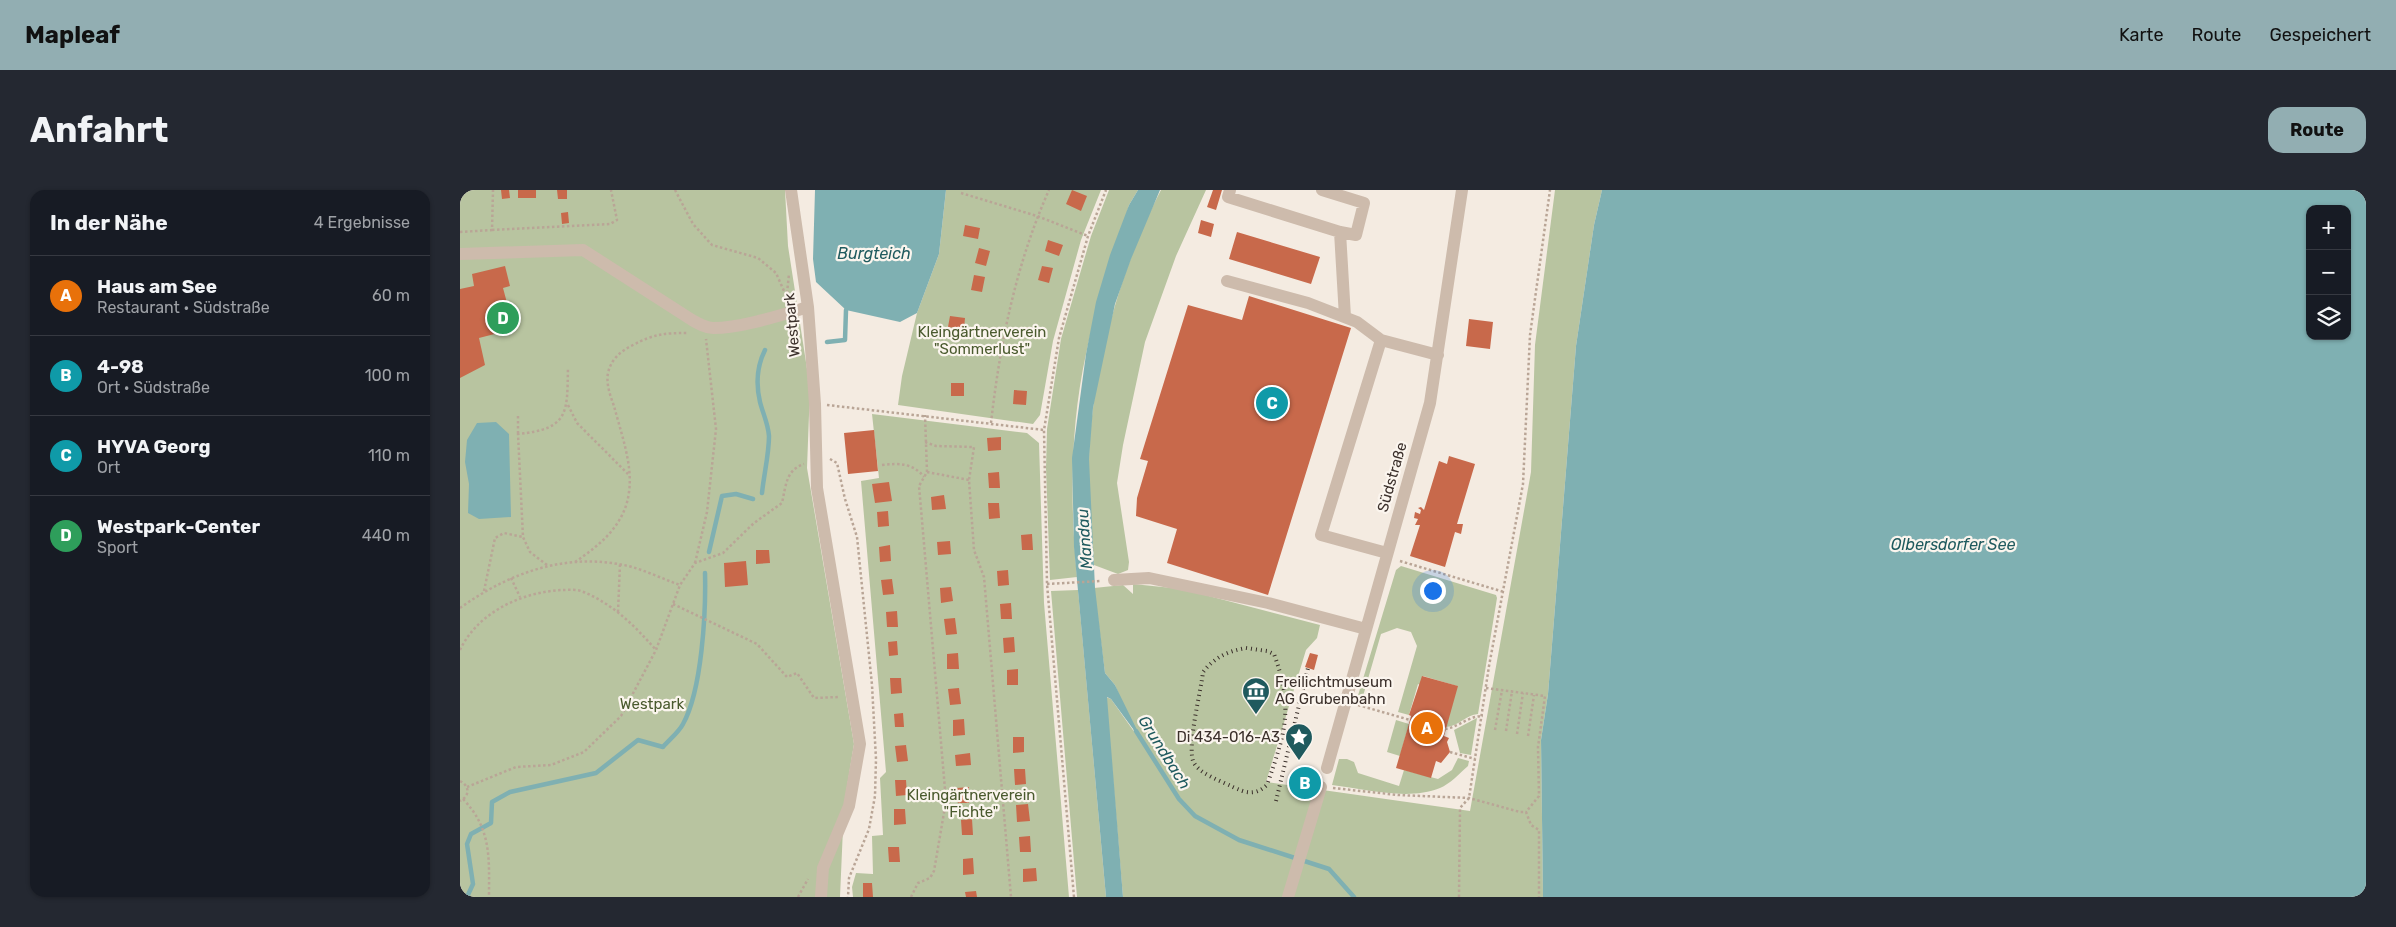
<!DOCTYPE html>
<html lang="de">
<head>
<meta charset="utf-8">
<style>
  body { margin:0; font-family:Rubik,sans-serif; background:#242831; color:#f1f3f6 }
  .controls { position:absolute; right:15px; top:15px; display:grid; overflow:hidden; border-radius:10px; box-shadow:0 1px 4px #0004 }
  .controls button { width:45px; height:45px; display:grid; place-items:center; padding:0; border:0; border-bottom:1px solid #363941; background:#171b24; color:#f1f3f6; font:25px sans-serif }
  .you { position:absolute; left:972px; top:400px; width:18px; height:18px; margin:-12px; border:4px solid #fff; border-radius:50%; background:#1a73e8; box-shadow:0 0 0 8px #1a73e833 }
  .badge { display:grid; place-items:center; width:32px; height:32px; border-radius:50%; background:#92aeb2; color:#fff; font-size:16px; font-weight:700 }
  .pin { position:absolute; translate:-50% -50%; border:2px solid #fff; box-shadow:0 1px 5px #0006 }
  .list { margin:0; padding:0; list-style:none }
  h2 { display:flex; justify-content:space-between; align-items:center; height:65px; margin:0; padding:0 20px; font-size:21px }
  h2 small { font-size:16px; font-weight:400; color:#9ea1a6 }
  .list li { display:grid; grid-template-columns:32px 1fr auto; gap:15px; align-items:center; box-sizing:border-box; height:80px; padding:0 20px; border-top:1px solid #363941 }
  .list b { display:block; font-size:19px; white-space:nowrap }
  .list p { margin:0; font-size:16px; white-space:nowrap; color:#9ea1a6 }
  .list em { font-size:16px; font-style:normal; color:#9ea1a6 }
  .icon { flex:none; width:28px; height:28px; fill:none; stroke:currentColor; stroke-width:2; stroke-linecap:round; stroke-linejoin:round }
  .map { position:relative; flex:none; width:1906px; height:707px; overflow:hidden; border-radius:15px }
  header { display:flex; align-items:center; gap:30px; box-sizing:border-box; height:70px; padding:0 25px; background:#92aeb2; color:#111 }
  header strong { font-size:24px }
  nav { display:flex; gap:28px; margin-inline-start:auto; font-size:18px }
  .intro { display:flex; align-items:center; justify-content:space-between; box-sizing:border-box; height:120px; padding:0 30px }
  h1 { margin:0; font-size:35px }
  .button { padding:12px 22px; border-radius:15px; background:#92aeb2; color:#111; font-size:18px; font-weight:700 }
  main { display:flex; gap:30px; padding:0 30px }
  aside { flex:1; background:#171b24; border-radius:15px; box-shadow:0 1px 4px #0004 }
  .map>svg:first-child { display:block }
</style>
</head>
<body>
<header>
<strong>Mapleaf</strong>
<nav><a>Karte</a><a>Route</a><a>Gespeichert</a></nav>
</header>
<div class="intro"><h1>Anfahrt</h1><a class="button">Route</a></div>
<main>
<aside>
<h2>In der Nähe<small>4 Ergebnisse</small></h2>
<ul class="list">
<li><span class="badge" style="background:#e8710a">A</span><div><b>Haus am See</b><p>Restaurant · Südstraße</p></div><em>60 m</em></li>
<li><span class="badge" style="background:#0f9aa8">B</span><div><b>4-98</b><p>Ort · Südstraße</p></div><em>100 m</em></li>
<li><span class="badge" style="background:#0f9aa8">C</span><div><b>HYVA Georg</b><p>Ort</p></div><em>110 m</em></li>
<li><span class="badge" style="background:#2e9e5b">D</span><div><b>Westpark-Center</b><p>Sport</p></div><em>440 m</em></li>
</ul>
</aside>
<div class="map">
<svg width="1906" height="707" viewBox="0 0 1906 707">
  <rect width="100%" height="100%" fill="#f4ebe1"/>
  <!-- green -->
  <path fill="#b8c4a0" d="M0,0h325l3,56 22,142 -3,80 47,276 -10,61 -4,92h-380z
    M486,0h155l-20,50 -28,101 -13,74 -7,9 -135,-19 4,-29 15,-63 22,-59z
    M649,0h29l-9,15c-14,49 -33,100 -43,149 -16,73 -16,149 -9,223l-27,3 -4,-112 1,-39 14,-90 30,-103z
    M701,0h45l-30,66 -31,86 -22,103 -6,38 12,79 -1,8 -10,4 -24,-9c-2,-35 -6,-71 -5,-106 2,-85 32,-194 72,-269z
    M1095,0h47l-8,35 -18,121 -28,348 -7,46 2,157h-420l-17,-200 5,2 24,34 -20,-48 -10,-12 -11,-85 29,-3 10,9v-10l49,5 138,36 -3,13 -11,12 -40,132 204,29 61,-339 4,-127z
    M412,224l155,19 12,10 5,160 25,294h-216l-1,-10 4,-14 17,1 -1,-38 11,-1 -3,-57 6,-6 -25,-291 18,-3z
    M941,376l95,29 1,3 -19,116c-12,1 -19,12 -32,13l11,-41 -34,-10 -3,9 -2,-1 -9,31 -11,-3 19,-66 -6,-14 -14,-4 -16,6 -20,69 -5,-1 40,-132z
    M618,400l28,307h-29l-26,-306z
    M1017,528l-6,37 -11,-2 -6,-23z
    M936,530l13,4 -9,32 -13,-4z
    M998,568l11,3 -1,5c-8,7 -18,18 -28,22 -32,13 -74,1 -108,-3l7,-26h8l7,3 4,11 41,13 5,-16 34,9 14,-9z"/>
  <!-- water -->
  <path fill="#7fb0b2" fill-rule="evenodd" d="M355,0h131l-7,64 -22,59 -17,9 -54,-12 -30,-28 -3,-23z
    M678,0h22l-29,69 -16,45 -22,104 -4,51 6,129 10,85 10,12 23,47v3l-2,-2 -25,-34 -4,-2 16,200h-17l-32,-350 -2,-89 14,-104 10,-52 14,-47 19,-50z
    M1142,0h764v707h-823l-2,-157 7,-46 28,-348 18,-121zM1850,19h37v127h-37z
    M36,232l13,12 2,83 -32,2 -11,-6 1,-29 -4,-22 2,-22 10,-17z"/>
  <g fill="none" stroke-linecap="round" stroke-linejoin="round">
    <!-- stream -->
    <path stroke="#7fb0b2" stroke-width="4.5" d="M367,152l18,-2 1,-30
      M302,303c2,-19 7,-39 7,-57 -1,-13 -6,-22 -9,-34 -4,-17 -3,-36 5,-52
      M249,362l13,-56 14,-2 17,5
      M676,541l43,68 16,17 44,24 90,29 25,28
      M7,707l6,-13 -6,-40 4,-10 20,-11 1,-21 18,-10 86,-19 42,-33 25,7c6,-7 16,-15 20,-23 19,-34 23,-112 22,-151"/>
  </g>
  <!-- building -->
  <path fill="#c8694b" d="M41,0h8l1,8 -8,1z
    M58,0h18v8h-18z
    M97,0h10v9h-9z
    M612,0l15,6 -6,15 -15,-7z
    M753,0h9l-6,20 -9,-3z
    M108,22l1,11 -7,1 -1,-11z
    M741,30l13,4 -3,13 -13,-4z
    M505,35l15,3 -2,11 -15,-3z
    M777,42l83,25 -9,27 -82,-25z
    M588,50l15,5 -4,11 -14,-5z
    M519,58l11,3 -4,15 -11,-3z
    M45,76l5,20 -7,2 11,41 -35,9 6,27 -25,13v-89l14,-3 -2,-12z
    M582,76l11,2 -4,15 -11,-3z
    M514,85l11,2 -3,15 -11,-2z
    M789,106l102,32 -83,267 -101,-32 10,-34 -41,-13 1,-18 11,-37 -8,-2 48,-154 54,15z
    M490,126l15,2 -1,11 -16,-2z
    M1009,129l24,3 -3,27 -24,-3z
    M567,137l15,3 -1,6 -15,-3z
    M491,193h13v13h-13z
    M554,200l13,1 -1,14 -13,-1z
    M414,240l4,41 -30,3 -4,-41z
    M541,247v13l-13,1 -1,-13z
    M989,266l26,8 -18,60h6l-2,10 -6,-2 -10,35 -35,-11 10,-31h-5l3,-6 -4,-1 1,-6 5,2 1,-4 -3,-2 3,-1 3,3 15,-49 8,3z
    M539,282l1,16h-11l-1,-15z
    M429,292l3,19 -17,2 -3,-19z
    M484,305l2,14 -14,1 -1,-13z
    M528,313h11l1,15 -11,1z
    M428,321l1,15 -11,1 -1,-15z
    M572,344l1,16h-11l-1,-15z
    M490,351l1,13 -13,1 -1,-13z
    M430,355l1,16 -11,1 -1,-15z
    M296,360h13l1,13 -14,1z
    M286,371l2,24 -23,2 -1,-24z
    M548,380l1,15 -11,1 -1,-15z
    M432,389l2,15 -11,1 -2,-15z
    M491,397l2,14 -12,2 -1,-15z
    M551,413l1,16h-11l-1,-15z
    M437,421l1,16h-11l-1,-15z
    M495,428l2,16 -11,1 -2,-16z
    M554,447l1,15 -11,1 -1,-15z
    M437,451l1,14 -9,1 -1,-14z
    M498,463l1,16h-12v-15z
    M850,463l8,2 -4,15 -9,-3z
    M558,479v16h-11v-15z
    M962,486l36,10 -14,50 5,2 -2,4 3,10 -9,11 -5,-2 -5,17 -35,-10 14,-48 1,-4 -2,-1z
    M430,488h11l1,15 -11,1z
    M499,498l2,16 -11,1 -2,-16z
    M443,523l1,14h-9l-1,-13z
    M504,529l1,16 -12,1v-16z
    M553,547h11v15l-11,1z
    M446,555l2,16 -11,1 -2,-16z
    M510,563l1,12 -15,1 -1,-11z
    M554,579h11l1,15 -11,1z
    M435,590h11l1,15 -11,1z
    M509,597v16h-11l-1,-15z
    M568,614l2,17 -13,1 -1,-17z
    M434,619h11l1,15 -12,1z
    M512,629l1,16h-11l-1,-15z
    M570,646l1,16h-11l-1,-15z
    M428,657h11l1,15h-11z
    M513,668l1,16 -11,1v-16z
    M576,678l1,13 -14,1v-13z
    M403,693h9l1,14h-10z
    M516,701l1,6h-11l-1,-5z"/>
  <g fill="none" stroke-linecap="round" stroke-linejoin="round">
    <!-- path -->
    <path stroke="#b9a596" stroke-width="2.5" stroke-dasharray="2.5 2.5" stroke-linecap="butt" d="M215,0l18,34 19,21 46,13 18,15 12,27
      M501,3l76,23 51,20
      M32,40l118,-6 7,-4 -6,-30
      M0,42l32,-2 1,-40
      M327,103l2,-19
      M332,135l4,20
      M108,215l9,18 51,51
      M367,215l217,25
      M58,226v18
      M531,233c9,-80 25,-159 58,-233
      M465,252l11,4 38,1 -5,33 5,70 10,27 27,320
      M370,269l7,4 8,36 12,38 15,148 4,74 -1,37 -6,33 -20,49 -1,19
      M422,275c17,-2 31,-2 42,12
      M467,282l42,8
      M940,371l104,31
      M115,372c25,-17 50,-37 54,-70 4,-27 -8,-59 -15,-86 -4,-11 -8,-22 -6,-33 3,-14 13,-22 25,-28 21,-11 31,-12 55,-12
      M235,373l12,-51 9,-83 -10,-90
      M87,375l-17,-13 -7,-15 -5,-103c52,-5 49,-22 50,-67
      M51,388l9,19
      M587,394l54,-3
      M24,401l11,-53 9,-5 19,4
      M213,414l84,40 30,33 10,-4 17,25 25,-1
      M0,418c46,-33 100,-54 158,-44 21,3 42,14 62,21
      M158,422l2,-48
      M0,460c18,-38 62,-58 102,-60 6,0 13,-1 19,1 31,12 53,34 75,59
      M1026,498l59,8 -7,51 1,49 -13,16
      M898,515l52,15
      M985,539c14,-2 23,-13 38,-13
      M1035,540l7,-40
      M1046,541l6,-40
      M1057,544l6,-41
      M1068,546l6,-41
      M990,562l25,7
      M0,591c10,5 10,15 0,20
      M7,597l49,-20 35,-2 33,-13 37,-36 35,-66 24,-65 15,-22 28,-10 31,-30 28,-20c4,-18 4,-33 22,-39
      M873,598l65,7 71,3 51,14h6l5,13 8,5v67
      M3,609c29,30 26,60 26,98
      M338,707l10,-18
      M451,707l7,-14 12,-5 4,-7 12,-70 -26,-304 -1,-11 8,-14 -2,-57
      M614,707l-27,-313 -3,-154 15,-92 29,-102 18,-46
      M999,707l1,-89 9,-10 20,-132 34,-182 7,-149 20,-145"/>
    <!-- minor -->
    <path stroke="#cdbbac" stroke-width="12" d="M331,0l17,117 7,97 2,84 43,256 -11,62 -26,62 -2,29
      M770,0l-2,7 112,35 16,3 8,-32 -42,-13
      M880,42l5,85
      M0,64l123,-4 109,70c7,4 14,8 21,8 28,0 68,-13 95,-21
      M767,91l81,22 49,19 24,18
      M927,363l-66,-18 60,-195 57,15
      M654,390l35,-2 119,25 98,26
      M867,578l103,-365 32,-213
      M828,707l33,-110"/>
    <!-- rail -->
    <path stroke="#3b302b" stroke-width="4" stroke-dasharray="1 4" stroke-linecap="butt" d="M786,458l21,3 7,3c20,55 11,79 -7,131 -12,11 -21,8 -34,2 -12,-6 -33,-13 -39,-24 -8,-14 7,-72 9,-91 12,-15 25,-21 43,-24z
      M816,611l32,-133"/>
  </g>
  <!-- icons -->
  <defs>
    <g id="museum-pin" transform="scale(1.4375)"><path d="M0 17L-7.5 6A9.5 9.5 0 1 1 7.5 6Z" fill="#1f5a5e" stroke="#fbf5ee"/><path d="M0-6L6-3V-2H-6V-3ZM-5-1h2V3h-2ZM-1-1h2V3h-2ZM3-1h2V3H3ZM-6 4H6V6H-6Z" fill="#fff"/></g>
    <g id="sight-pin" transform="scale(1.4375)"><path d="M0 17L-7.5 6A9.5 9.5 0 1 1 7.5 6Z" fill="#1f5a5e" stroke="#fbf5ee"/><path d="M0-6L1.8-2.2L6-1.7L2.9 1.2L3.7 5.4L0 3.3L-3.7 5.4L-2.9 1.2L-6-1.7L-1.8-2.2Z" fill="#fff"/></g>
  </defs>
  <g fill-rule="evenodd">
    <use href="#museum-pin" x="796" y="501"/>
    <use href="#sight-pin" x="839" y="547"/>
  </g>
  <g text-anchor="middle" stroke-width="4.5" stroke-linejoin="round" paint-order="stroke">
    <!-- street labels -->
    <g font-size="15" fill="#3b302b" stroke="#fbf5ee">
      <text transform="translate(332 135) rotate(-95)" y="5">Westpark</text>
      <text transform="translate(932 287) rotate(-74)" y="5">Südstraße</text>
    </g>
    <!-- park labels -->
    <g font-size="15" fill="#4a5a2e" stroke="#fbf5ee">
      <text x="522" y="147">Kleingärtnerverein<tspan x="522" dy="17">"Sommerlust"</tspan></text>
      <text x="192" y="519">Westpark</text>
      <text x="511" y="610">Kleingärtnerverein<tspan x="511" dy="17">"Fichte"</tspan></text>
    </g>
    <!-- poi labels -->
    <g font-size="15" fill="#3b302b" stroke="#fbf5ee" text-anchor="start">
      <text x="815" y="497">Freilichtmuseum<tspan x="815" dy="17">AG Grubenbahn</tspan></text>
      <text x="820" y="552" text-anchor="end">Di 434-016-A3</text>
    </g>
    <!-- water labels -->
    <g font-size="16" font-style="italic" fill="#1f5a5e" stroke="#fbf5ee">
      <text x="414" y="69">Burgteich</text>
      <text transform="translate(624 349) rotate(-94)" y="6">Mandau</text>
      <text x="1493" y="360">Olbersdorfer See</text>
      <text transform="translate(705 562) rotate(58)" y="6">Grundbach</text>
    </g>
  </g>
</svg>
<div class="controls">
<button>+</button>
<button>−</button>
<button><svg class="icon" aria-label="layers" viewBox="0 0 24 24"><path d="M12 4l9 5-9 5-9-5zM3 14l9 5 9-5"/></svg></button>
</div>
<div class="you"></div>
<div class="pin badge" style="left:967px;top:538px;background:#e8710a">A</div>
<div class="pin badge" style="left:845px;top:593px;background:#0f9aa8">B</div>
<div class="pin badge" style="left:812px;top:213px;background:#0f9aa8">C</div>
<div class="pin badge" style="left:43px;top:128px;background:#2e9e5b">D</div>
</div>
</main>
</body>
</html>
